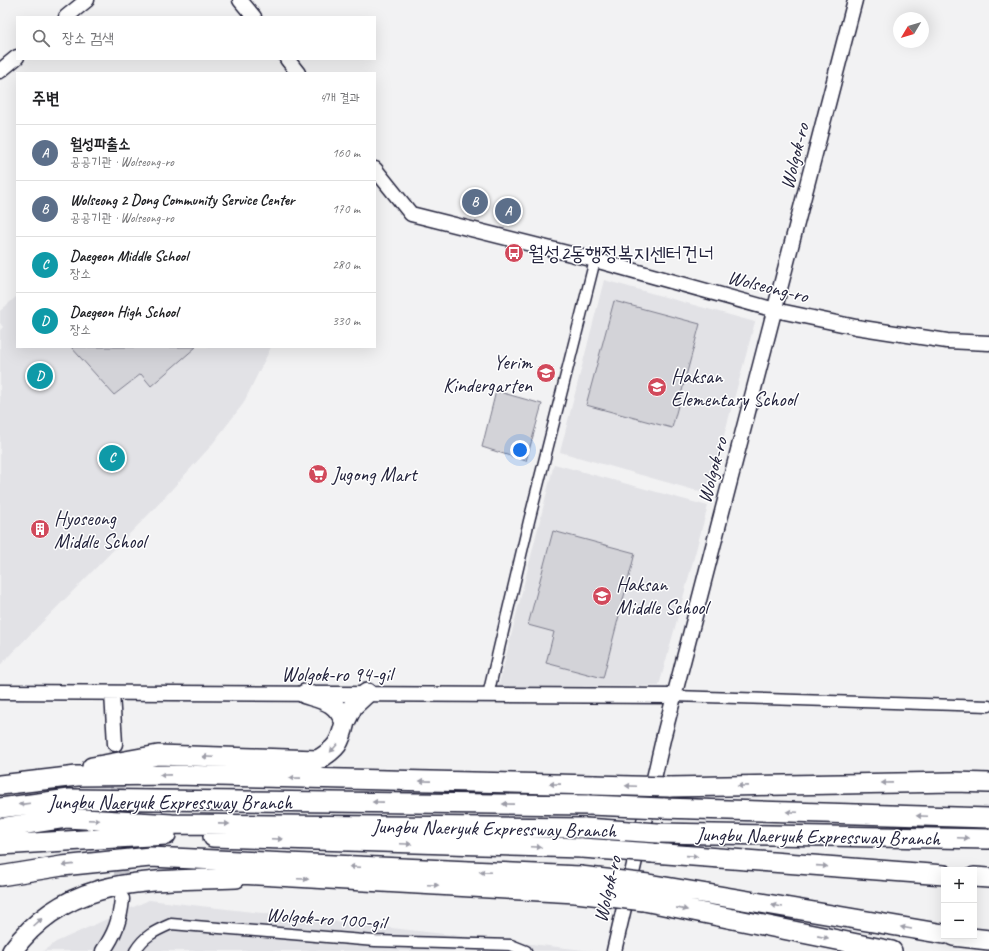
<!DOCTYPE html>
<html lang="ko">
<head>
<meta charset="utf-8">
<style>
  body { margin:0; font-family:Caveat,"Poor Story",sans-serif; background:#f2f2f2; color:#202124 }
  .controls { position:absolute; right:12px; bottom:12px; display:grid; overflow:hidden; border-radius:0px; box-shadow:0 4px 16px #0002 }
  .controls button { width:36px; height:36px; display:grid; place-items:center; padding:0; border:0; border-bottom:1px solid #e0e0e0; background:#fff; color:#202124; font:20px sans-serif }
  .compass { position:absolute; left:893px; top:12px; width:36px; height:36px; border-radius:50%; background:#fff; box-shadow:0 4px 16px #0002; rotate:232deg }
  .you { position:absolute; left:520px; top:450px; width:14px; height:14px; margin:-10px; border:3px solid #fff; border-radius:50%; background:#1a73e8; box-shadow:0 0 0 6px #1a73e833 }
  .badge { display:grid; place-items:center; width:26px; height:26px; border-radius:50%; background:#2563eb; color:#fff; font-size:13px; font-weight:700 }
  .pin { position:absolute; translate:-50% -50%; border:2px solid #fff; box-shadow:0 1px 4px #0006 }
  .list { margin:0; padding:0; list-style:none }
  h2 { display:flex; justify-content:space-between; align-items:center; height:52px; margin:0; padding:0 16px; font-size:17px }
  h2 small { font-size:13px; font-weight:400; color:#757577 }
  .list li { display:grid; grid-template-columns:26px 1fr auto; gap:12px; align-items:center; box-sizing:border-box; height:56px; padding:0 16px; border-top:1px solid #e0e0e0 }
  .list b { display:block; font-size:15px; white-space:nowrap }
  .list p { margin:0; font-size:13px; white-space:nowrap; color:#757577 }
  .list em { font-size:13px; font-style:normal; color:#757577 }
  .icon { flex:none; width:22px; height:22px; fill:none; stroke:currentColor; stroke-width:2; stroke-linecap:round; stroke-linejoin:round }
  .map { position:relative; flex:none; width:989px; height:951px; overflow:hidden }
  .search { position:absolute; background:#fff; box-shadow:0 4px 16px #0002; left:16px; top:16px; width:360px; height:44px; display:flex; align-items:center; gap:10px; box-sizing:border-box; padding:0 14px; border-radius:0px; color:#757577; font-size:15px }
  .panel { position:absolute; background:#fff; box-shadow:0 4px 16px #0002; left:16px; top:72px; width:360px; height:276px; border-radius:0px }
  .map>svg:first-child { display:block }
</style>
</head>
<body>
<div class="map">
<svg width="989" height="951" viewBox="0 0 989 951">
  <rect width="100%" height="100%" fill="#f2f2f3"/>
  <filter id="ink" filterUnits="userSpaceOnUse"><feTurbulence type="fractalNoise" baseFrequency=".025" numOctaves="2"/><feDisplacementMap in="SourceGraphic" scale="8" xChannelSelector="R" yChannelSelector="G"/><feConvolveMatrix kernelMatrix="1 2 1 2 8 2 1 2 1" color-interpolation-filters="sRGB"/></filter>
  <g filter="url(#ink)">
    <!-- built -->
    <path fill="#e2e2e6" d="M604,280l151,42 -47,172 -148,-42z
      M17,296v51h254l-28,57 -33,43 -56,62 -154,156v-335l3,-3 -3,-4v-12z
      M554,464l154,42 -49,180 -161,2z
      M149,900l443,51h-549l13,-9z"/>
    <!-- green -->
    <path fill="#d3d3d8" stroke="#7a7a8a" d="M614,301l86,23 -28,104 -86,-23z
      M71,347h125l-45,39 -10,-12 -27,21z
      M496,391l46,13 -16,57 -44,-14z
      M553,531l82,22 -32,125 -57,-15 8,-31 -26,-7z"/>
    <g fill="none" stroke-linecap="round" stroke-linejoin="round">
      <!-- secondary-tunnel -->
      <path stroke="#c8c8ce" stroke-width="14" stroke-dasharray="14 7" stroke-linecap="butt" d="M115,744l7,150"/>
      <!-- street casing -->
      <g stroke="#22223b" stroke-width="13">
        <path id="street" d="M488,695l41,-174 66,-261
          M674,696l315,10
          M135,951c9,-15 20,-20 36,-27l204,17 136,4 15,6"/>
      </g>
      <!-- secondary casing -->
      <g stroke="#22223b" stroke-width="17">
        <path id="secondary" d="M240,0l14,17
          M66,17l21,-17
          M287,59l11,14
          M0,71l17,-14
          M375,169l36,45 184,46 180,50 81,17 91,14 42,2
          M0,692l674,4
          M112,693l3,51
          M103,951c12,-17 17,-31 19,-52
          M614,951l50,-216 191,-735"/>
      </g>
      <!-- highway casing -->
      <g stroke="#22223b" stroke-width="22">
        <path id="highway" d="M345,722l8,-16 14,-13
          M92,767l66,-12 160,5c19,-12 22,-16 27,-38 -9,-21 -20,-22 -40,-28
          M0,785l77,-9 98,-1 419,10
          M669,787l285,-5 35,1
          M0,808l70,-9 519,6
          M663,808l326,10
          M0,828l66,-10 106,6 413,4
          M658,833l331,6
          M213,837l369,11
          M0,845l166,-10
          M653,853l291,22
          M222,873l354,20
          M0,876l62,-10 88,-9 430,19
          M974,877l15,1
          M648,884l296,50
          M644,901l248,50
          M953,936l36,4
          M12,951c57,-78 138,-69 224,-73"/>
      </g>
      <!-- street -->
      <use href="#street" stroke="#fff" stroke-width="10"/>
      <!-- secondary -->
      <use href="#secondary" stroke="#fff" stroke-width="14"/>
      <!-- highway -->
      <use href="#highway" stroke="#fff" stroke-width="19"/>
      <!-- highway-bridge casing -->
      <g stroke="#22223b" stroke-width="22" stroke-linecap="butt">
        <path id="highway-bridge" d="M594,785l75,2
          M589,805l74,3
          M585,828l73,5
          M582,848l71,5
          M580,876l68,8
          M576,893l68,8"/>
      </g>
      <!-- highway-bridge -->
      <use href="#highway-bridge" stroke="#fff" stroke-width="19"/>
    </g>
    <!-- one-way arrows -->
    <defs><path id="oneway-solid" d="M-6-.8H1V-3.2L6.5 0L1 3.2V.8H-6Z"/></defs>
    <g fill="#9c9ca7">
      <use href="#oneway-solid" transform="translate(334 748) rotate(132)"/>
      <use href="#oneway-solid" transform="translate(208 757) rotate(-178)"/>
      <use href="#oneway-solid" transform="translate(165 775) rotate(179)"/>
      <use href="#oneway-solid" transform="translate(295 778) rotate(-179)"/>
      <use href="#oneway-solid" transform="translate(425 781) rotate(-179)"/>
      <use href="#oneway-solid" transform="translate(887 783) rotate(179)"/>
      <use href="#oneway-solid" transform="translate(555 784) rotate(-179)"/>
      <use href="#oneway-solid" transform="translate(631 786) rotate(-178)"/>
      <use href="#oneway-solid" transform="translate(743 786) rotate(179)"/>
      <use href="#oneway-solid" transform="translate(378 802) rotate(-179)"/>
      <use href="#oneway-solid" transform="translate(24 804) rotate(173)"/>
      <use href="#oneway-solid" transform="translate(508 804) rotate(-179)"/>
      <use href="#oneway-solid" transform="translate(792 812) rotate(-178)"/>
      <use href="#oneway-solid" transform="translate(922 816) rotate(-178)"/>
      <use href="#oneway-solid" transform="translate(94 820) rotate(3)"/>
      <use href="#oneway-solid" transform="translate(224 824) rotate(1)"/>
      <use href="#oneway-solid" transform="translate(963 838) rotate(2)"/>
      <use href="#oneway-solid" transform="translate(277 839) rotate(2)"/>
      <use href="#oneway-solid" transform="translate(406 844) rotate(2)"/>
      <use href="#oneway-solid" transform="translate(536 847) rotate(2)"/>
      <use href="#oneway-solid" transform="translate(692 856) rotate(4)"/>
      <use href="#oneway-solid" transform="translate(68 865) rotate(174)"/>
      <use href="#oneway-solid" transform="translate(822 866) rotate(4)"/>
      <use href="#oneway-solid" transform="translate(355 867) rotate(-178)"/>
      <use href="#oneway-solid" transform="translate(485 872) rotate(-178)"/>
      <use href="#oneway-solid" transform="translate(303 879) rotate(3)"/>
      <use href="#oneway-solid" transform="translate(433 885) rotate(3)"/>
      <use href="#oneway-solid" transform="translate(777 906) rotate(-170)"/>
      <use href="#oneway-solid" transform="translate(682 909) rotate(11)"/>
      <use href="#oneway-solid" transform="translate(38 922) rotate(-42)"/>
      <use href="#oneway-solid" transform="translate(906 928) rotate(-170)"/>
      <use href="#oneway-solid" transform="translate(823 937) rotate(11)"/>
    </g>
  </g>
  <!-- icons -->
  <defs>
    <g id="bus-disc" transform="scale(1)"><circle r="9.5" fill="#d1495b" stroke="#fff"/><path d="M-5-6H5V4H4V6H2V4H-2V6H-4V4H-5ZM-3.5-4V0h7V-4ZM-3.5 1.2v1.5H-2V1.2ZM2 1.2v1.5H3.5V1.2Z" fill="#fff"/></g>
    <g id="school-disc" transform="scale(1)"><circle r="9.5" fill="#d1495b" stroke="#fff"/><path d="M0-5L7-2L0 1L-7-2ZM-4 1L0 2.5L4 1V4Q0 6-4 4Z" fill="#fff"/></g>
    <g id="supermarket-disc" transform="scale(1)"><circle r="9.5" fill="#d1495b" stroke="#fff"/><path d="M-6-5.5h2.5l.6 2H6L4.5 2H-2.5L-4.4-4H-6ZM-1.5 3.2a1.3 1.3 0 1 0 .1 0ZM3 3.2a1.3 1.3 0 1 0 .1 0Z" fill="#fff"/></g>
    <g id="building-disc" transform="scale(1)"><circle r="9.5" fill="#d1495b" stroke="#fff"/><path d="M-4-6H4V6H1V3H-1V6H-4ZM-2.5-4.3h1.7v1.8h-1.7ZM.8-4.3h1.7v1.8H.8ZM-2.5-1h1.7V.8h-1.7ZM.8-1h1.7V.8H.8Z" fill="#fff"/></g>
  </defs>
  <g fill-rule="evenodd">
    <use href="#bus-disc" x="514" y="253"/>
    <use href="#school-disc" x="546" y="373"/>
    <use href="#school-disc" x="657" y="387"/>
    <use href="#supermarket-disc" x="318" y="474"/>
    <use href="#building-disc" x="40" y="529"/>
    <use href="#school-disc" x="602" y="596"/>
  </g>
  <g text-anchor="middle" stroke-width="3" stroke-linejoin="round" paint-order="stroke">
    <!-- street labels -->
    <g font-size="20" fill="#22223b" stroke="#fff">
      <text transform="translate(794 156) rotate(-76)" y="7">Wolgok-ro</text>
      <text transform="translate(768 286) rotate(14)" y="7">Wolseong-ro</text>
      <text transform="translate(712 470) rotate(-75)" y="7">Wolgok-ro</text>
      <text x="337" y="681">Wolgok-ro 94-gil</text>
      <text x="170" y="809">Jungbu Naeryuk Expressway Branch</text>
      <text transform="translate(494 828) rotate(1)" y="7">Jungbu Naeryuk Expressway Branch</text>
      <text transform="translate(818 836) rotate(1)" y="7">Jungbu Naeryuk Expressway Branch</text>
      <text transform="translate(607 889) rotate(-77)" y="7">Wolgok-ro</text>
      <text transform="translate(326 918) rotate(4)" y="7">Wolgok-ro 100-gil</text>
    </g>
    <!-- poi labels -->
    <g font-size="20" fill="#22223b" stroke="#fff" text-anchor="start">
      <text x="528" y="260">월성2동행정복지센터건너</text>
      <text x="532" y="369" text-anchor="end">Yerim<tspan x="532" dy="23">Kindergarten</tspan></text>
      <text x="671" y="383">Haksan<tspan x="671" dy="23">Elementary School</tspan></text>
      <text x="332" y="481">Jugong Mart</text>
      <text x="54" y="525">Hyoseong<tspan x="54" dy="23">Middle School</tspan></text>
      <text x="616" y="591">Haksan<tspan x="616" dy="23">Middle School</tspan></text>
    </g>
  </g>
</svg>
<div class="controls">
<button>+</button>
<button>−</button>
</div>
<svg class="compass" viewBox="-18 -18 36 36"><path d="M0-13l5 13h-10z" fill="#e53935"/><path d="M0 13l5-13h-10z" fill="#757577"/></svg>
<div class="you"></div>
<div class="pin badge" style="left:508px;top:211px;background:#5c6f8a">A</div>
<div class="pin badge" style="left:475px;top:202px;background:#5c6f8a">B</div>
<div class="pin badge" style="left:112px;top:458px;background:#0f9aa8">C</div>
<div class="pin badge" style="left:40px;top:376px;background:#0f9aa8">D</div>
<div class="search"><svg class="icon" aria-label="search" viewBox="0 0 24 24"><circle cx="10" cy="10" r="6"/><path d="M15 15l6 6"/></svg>장소 검색</div>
<section class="panel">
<h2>주변<small>4개 결과</small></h2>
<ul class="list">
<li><span class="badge" style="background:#5c6f8a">A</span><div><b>월성파출소</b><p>공공기관 · Wolseong-ro</p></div><em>160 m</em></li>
<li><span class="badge" style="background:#5c6f8a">B</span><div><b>Wolseong 2 Dong Community Service Center</b><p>공공기관 · Wolseong-ro</p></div><em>170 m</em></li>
<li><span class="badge" style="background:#0f9aa8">C</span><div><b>Daegeon Middle School</b><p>장소</p></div><em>280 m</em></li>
<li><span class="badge" style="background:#0f9aa8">D</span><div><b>Daegeon High School</b><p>장소</p></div><em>330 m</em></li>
</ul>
</section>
</div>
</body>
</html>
